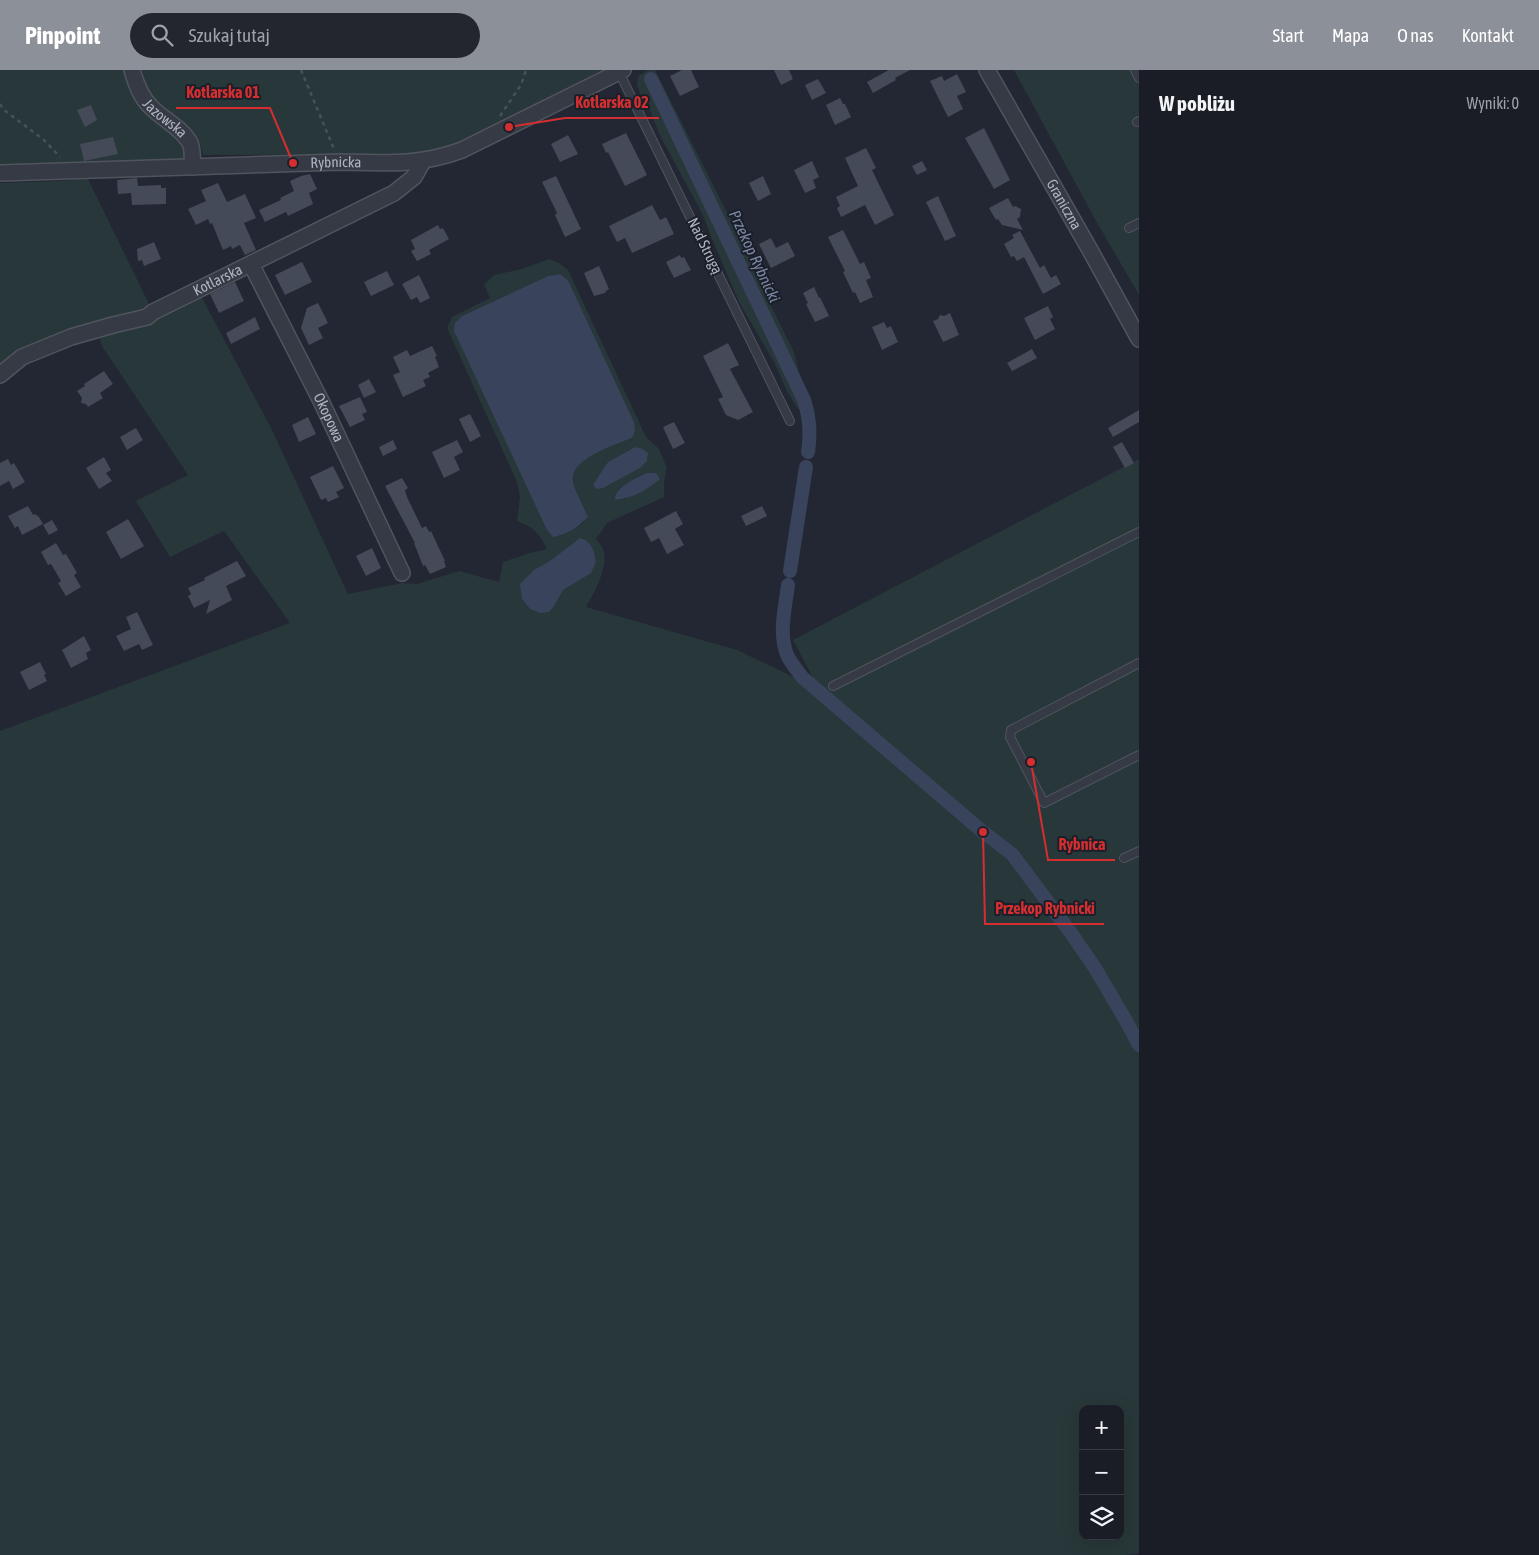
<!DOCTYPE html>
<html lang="pl">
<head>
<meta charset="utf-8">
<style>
  body { margin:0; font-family:"Asap Condensed",sans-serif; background:#23262e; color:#f1f3f6 }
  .controls { position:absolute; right:15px; bottom:15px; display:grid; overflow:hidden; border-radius:10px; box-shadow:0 5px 20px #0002 }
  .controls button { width:45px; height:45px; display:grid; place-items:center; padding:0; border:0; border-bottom:1px solid #383b43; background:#1a1d26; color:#f1f3f6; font:25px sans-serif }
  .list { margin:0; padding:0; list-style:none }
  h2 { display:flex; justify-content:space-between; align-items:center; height:65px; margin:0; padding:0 20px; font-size:21px }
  h2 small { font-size:16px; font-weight:400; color:#9fa2a7 }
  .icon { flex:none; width:28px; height:28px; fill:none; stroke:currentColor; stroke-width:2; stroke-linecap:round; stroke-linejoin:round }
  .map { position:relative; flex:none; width:1139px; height:1485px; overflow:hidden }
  header { display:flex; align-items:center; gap:30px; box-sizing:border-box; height:70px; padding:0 25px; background:#8c9099; color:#fff }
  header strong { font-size:24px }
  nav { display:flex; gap:28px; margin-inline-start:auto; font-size:18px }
  .search { width:350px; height:45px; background:#23262e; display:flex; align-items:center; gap:12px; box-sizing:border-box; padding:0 18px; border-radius:28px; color:#9fa2a7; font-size:19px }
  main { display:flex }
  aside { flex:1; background:#1a1d26 }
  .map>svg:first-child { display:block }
</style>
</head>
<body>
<header>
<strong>Pinpoint</strong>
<div class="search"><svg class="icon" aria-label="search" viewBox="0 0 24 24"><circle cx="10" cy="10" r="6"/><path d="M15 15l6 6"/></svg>Szukaj tutaj</div>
<nav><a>Start</a><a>Mapa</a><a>O nas</a><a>Kontakt</a></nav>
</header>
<main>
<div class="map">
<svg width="1139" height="1485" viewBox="0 0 1139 1485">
  <rect width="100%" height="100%" fill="#222733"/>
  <!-- green -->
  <path fill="#283739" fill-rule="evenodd" d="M0,0h126l53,68 7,22 -186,7z
    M142,0h460l-136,70 -30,10 -27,4 -206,1 -3,-12 -52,-47z
    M649,0h6l92,182 17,40 30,60 8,32 8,18 -7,8 -5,-1 -11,-18 -12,-27 -36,-62 -29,-68 -7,-19 -44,-81 -9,-24 -8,-12 -5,-13 1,-9z
    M1014,0h125v225l-44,-76z
    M88,109l65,133 -100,24 -27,11 -26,20v-184l60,-2z
    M549,189l10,4 9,7 78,167 13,12 8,19 -3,13v16l-57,26 -11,16c2,3 6,6 7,10 6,17 -8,43 -17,58l151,43 82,39 -26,-49 346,-181v1094l-13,2h-1126v-824l290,-108 -66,-92 -54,26 -34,-56 52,-26 -86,-129 -4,-14 102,-38 71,134 77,166 54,-11 15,1 42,-13 40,11 4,-20 27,-9 17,-4c-9,-17 -11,-20 -30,-28l3,-24 -3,-15 -70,-154 5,-11 38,-19 -6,-14 10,-9 28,-6zM560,204l8,6 66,142 -2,16c-16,7 -62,20 -59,43 0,6 12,28 15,36l-6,7 -23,12 -97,-220 86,-40zM635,377l12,14 -39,1zM646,403l-21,26 -10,1 4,-11zM1083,1339h37v127h-37z"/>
  <!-- water -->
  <path fill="#39435b" d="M560,204l8,6 66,142 1,9 -3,7c-16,7 -62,20 -59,43 0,6 12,28 15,36 -8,9 -22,18 -35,20l-6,-7 -93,-199 1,-8 7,-7 86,-40z
    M635,377l8,2 5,4 -1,8 -7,7 -37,20 -6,1 -4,-4 15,-23z
    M646,403h10l4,6c-13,11 -27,19 -45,21 0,-14 21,-21 31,-27z
    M580,468c12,3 14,13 16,24l-5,11 -28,17 -9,16 -5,6 -8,1 -11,-4 -8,-10 -2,-15 14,-14 16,-9z"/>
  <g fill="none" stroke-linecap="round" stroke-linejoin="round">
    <!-- canal -->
    <path stroke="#39435b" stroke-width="14" d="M651,9l153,321c6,18 7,33 4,52
      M790,501l16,-104
      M788,515c-3,23 -10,51 0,72 4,7 9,13 14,20l181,155 29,22 59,79 24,35 30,51 14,26"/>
  </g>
  <!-- building -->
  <path fill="#444a58" d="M682,0h9l8,17 -19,9 -10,-20z
    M774,0h15l4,9 -12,6z
    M889,0h21l-15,8 1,2 -23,13 -6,-11z
    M957,4l9,18 -9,4 6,13 -15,8 -18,-36 12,-5 2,5z
    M818,9l8,14 -14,7 -7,-15z
    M840,28l3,6h2l6,13 -16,8 -9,-20z
    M91,35l6,15 -12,7 -8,-17z
    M984,58l26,52 -16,9 -29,-51z
    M626,63l21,42 -22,11 -17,-34 -2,1 -4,-9z
    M568,65l10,19 -18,8 -9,-18z
    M113,67l5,17 -34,7 -4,-17z
    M866,78l10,20 -4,2 22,45 -19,10 -10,-20 -24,12 -4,-9 3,-2 -4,-9 22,-11 -13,-28z
    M812,91l7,16 -6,3 3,8 -11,5 -11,-23z
    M922,91l5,9 -10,5 -5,-9z
    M310,104l7,15 -8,4 4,11 -25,12 -2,-4 -21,10 -6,-12 22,-10 -1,-2 14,-7 -4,-10 11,-5z
    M556,106l25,53 -16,8 -10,-22 2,-2 -15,-31z
    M763,106l8,18 -13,7 -9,-18z
    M137,108l1,8 23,-1v3h5v16l-34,1 -1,-12 -13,1 -1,-14z
    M218,113l9,19 18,-8 11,24 -12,5 12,27 -11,5 -5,-10 -8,4 -1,-3 -8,4 -11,-27 -2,1 -2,-5 -12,6 -8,-16 18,-8 -5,-11z
    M938,126l18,40 -11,5 -19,-39z
    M1008,128l5,9 2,-1 6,3 -1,8 -3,2 6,11 -21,-5 -4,-6 -2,1 -7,-12z
    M652,135l8,15 6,-3 8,17 -42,19 -7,-15 -8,4 -8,-16z
    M438,155l2,4 3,-1 6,11 -20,11 2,4 -14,7 -6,-10 4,-2 -4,-9z
    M843,160l17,34 4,-2 7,16 -5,2 7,17 -13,6 -5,-11 -2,1 -10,-21 2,-1 -17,-34z
    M1020,161l20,37 4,-3 7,13 5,-3 5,9 -18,10 -19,-37 -7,4 -3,-5 -3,1 -7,-13 10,-6 -2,-3z
    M771,168l5,10 12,-6 7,14 -24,12 -12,-24z
    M154,172l7,17 -17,7 -2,-6 -4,1 -1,-12z
    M680,185l1,3 3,-1 7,13 -17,8 -8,-16z
    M302,192l10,20 -27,13 -10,-20z
    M599,196l10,23 -3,2 -1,2 -11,3 -10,-23z
    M387,201l7,14 -23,11 -7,-14z
    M419,205l11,23 -10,5 -3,-6 -6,3 -9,-16z
    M235,212l9,19 -25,12 -9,-19z
    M814,217l5,11 1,-1 9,19 -14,6 -9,-18 2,-1 -5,-10z
    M318,233l10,20 -10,5 5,10 -14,7 -8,-17 6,-20z
    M1048,236l5,11 -3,2 5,10 -20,11 -11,-22z
    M950,243l9,22 -16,7 -10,-21 5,-2 2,-4 4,1z
    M255,247l5,12 -29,15 -5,-11z
    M884,252l3,6 4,-2 7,16 -16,8 -10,-23z
    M728,273l11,22 -9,4 23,43 -15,8 -12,-5 -8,-16 5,-2 -20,-41z
    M432,276l5,10 -2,1 4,10 -11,6 2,4 -7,3 3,6 -23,11 -10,-22 7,-3 -7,-15 14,-7 3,6z
    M1032,279l5,9 -25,13 -5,-8z
    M104,301l9,13 -13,9 3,5 -15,9 -2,-3 -5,-1 1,-5 -5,-7 8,-5 -1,-2z
    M369,309l7,13 -12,6 -6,-13z
    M360,327l7,15 -5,2 3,6 -15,7 -11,-21z
    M1139,340v12l-26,15 -5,-9z
    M470,344l11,22 -11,6 -11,-23z
    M308,347l8,17 -17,8 -7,-17z
    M674,352l11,21 -12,6 -10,-22z
    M136,358l7,12 -16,10 -7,-13z
    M393,370l4,9 -14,7 -4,-9z
    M457,370l6,12 -9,5 6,13 -16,8 -12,-26z
    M1122,372l12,21 -9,5 -12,-21z
    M104,387l7,13 -5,3 6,8 -13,8 -13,-21z
    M8,389l3,6 3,-2 11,19 -12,7 -4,-8 -9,5v-23z
    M333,396l11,22 -8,4 3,5 -11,5 -2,-4 -5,2 -11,-23z
    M402,408l6,10 -3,2 2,7 15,31 4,-2 3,6 2,-1 14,30h-1l2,6 -16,7 -5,-9 -2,1 -9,-23h1l-30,-57z
    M28,436l5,9 2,-1 4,3 4,7 -21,11 -4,-9 -3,2 -7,-12z
    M762,436l5,10 -21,10 -5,-10z
    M676,441l7,13 -8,5 9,16 -17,9 -8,-16 -8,4 -7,-14z
    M128,449l16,27 -23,13 -15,-27z
    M52,450l6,10 -9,5 -6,-10z
    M56,473l7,12 3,-1 11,19 -3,2 7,12 -15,9 -8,-13 3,-2 -10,-17 -3,1 -7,-13z
    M372,478l9,20 -15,8 -10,-20z
    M237,491l9,15 -20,10 6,14 -26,14 4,-14 -16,8 -6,-12 3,-2 -3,-6 17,-8 -1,-2z
    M137,542l16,33 -11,5 -3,-6 -15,7 -8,-15 15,-7 -5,-12z
    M84,566l7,14 -5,3 2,6 -17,9 -9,-18z
    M40,592l6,12 -2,1 3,6 -18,9 -9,-18z"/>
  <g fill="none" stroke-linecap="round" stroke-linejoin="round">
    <!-- service casing -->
    <g stroke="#50545f" stroke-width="10">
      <path id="service" d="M1135,0l4,8
        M619,2l171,349
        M1137,52l2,-1
        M1129,158l10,-5
        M1139,593l-128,67 -1,7 34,66 95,-48
        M833,616l306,-154
        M1124,788l15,-7"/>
    </g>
    <!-- minor casing -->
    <g stroke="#50545f" stroke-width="18">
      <g id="minor">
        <path id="s1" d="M132,0c4,14 9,28 20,38 12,12 30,20 38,35 3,6 2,17 3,24"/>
        <path id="s2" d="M987,0l103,180 49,89"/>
        <path id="s3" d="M0,103l340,-11c44,1 79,4 122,-12l161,-80"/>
        <path id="s4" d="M251,194l71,139 80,170"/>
        <path id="s5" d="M0,305l22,-18 49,-20 42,-12 34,-8 6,-5 241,-119 20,-16 9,-16"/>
      </g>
    </g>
    <!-- path -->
    <path stroke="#455256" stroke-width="2.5" stroke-dasharray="4 4" stroke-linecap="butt" d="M301,0l33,79
      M0,34l4,6 40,30 16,17
      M500,46l21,-31 5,-15"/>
    <!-- service -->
    <use href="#service" stroke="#353a44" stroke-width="8"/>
    <!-- minor -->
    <use href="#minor" stroke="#353a44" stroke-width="15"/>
  </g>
  <g text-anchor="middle" stroke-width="4" stroke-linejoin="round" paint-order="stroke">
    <!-- street labels -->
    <g font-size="15" fill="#afb4c1" stroke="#1b1f29">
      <text dy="5" stroke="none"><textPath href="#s1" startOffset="60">Jazowska</textPath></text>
      <text dy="5" stroke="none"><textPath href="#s3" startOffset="336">Rybnicka</textPath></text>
      <text dy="5" stroke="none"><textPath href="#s2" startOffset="155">Graniczna</textPath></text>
      <text transform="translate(705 176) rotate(64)" y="5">Nad Strugą</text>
      <text dy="5" stroke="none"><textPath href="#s5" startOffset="240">Kotlarska</textPath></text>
      <text dy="5" stroke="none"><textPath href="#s4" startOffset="172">Okopowa</textPath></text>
    </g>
    <!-- water labels -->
    <g font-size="16" font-style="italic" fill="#7b88a6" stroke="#1b1f29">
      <text transform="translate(755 186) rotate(65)" y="6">Przekop Rybnicki</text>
    </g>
  </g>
  <!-- callouts -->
  <path fill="none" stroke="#d42f30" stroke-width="2" d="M293 93L270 38H176M509 57L565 48H659M1031 692L1048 790H1115M983 762L985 854H1104"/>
  <g fill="#d42f30" stroke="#1b1f29" stroke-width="2">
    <circle cx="293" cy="93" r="5"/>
    <circle cx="509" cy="57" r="5"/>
    <circle cx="1031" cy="692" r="5"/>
    <circle cx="983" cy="762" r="5"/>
  </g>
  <g font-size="16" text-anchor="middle" font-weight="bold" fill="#d42f30" stroke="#1b1f29" stroke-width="4" stroke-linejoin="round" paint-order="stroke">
    <text x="223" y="28">Kotlarska 01</text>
    <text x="612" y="38">Kotlarska 02</text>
    <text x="1082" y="780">Rybnica</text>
    <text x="1045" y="844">Przekop Rybnicki</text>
  </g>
</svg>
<div class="controls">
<button>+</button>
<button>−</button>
<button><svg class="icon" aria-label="layers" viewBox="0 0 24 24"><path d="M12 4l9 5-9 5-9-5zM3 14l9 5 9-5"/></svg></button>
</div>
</div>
<aside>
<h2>W pobliżu<small>Wyniki: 0</small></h2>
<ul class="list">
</ul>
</aside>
</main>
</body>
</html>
